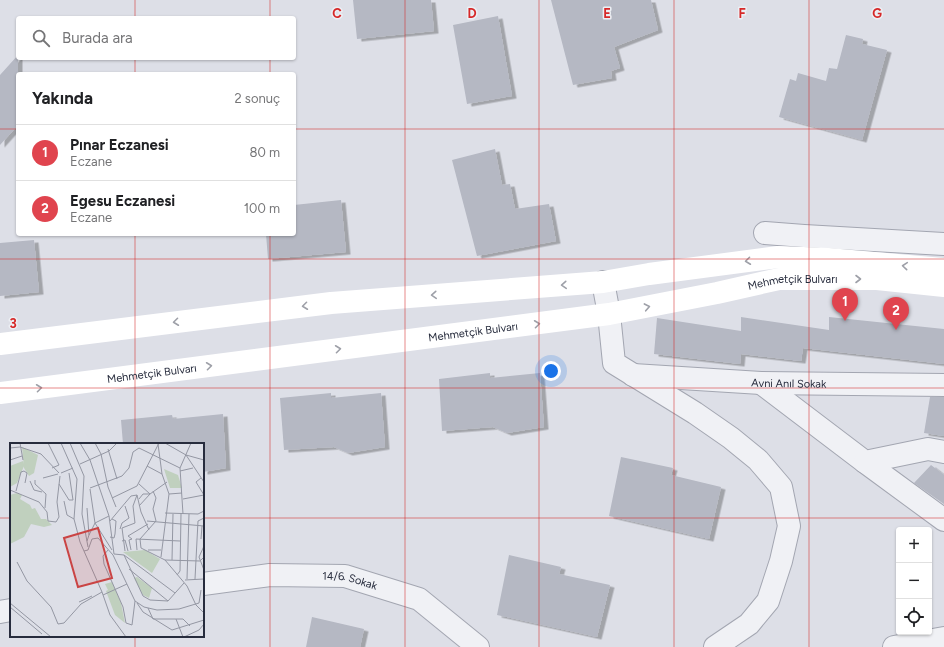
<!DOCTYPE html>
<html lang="tr">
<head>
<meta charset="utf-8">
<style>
  body { margin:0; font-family:Figtree,sans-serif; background:#f6f6f6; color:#202124 }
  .controls { position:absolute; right:12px; bottom:12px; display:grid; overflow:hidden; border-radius:4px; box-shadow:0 1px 3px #0004 }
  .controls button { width:36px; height:36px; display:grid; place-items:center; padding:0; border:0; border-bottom:1px solid #e0e0e0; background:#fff; color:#202124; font:20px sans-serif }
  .you { position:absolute; left:551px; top:371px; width:14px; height:14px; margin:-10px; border:3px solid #fff; border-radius:50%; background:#1a73e8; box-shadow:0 0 0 6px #1a73e833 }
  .badge { display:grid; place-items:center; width:26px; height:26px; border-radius:50%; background:#db2777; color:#fff; font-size:13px; font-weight:700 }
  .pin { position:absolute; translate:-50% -33px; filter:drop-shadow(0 1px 2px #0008) }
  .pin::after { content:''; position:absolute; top:21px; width:14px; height:12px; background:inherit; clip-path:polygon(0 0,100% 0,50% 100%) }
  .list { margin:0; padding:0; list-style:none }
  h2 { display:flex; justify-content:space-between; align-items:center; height:52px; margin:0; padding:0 16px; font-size:17px }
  h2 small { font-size:13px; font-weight:400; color:#757577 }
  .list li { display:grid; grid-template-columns:26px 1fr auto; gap:12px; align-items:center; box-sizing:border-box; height:56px; padding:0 16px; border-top:1px solid #e0e0e0 }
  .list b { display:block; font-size:15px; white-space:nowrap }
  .list p { margin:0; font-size:13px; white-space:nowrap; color:#757577 }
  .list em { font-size:13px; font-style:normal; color:#757577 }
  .icon { flex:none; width:22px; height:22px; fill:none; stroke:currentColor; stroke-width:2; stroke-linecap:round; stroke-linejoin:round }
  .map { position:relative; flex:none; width:944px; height:647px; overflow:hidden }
  .search { position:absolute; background:#fff; box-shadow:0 1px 3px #0004; left:16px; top:16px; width:280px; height:44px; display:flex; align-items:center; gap:10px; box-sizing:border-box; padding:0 14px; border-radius:4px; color:#757577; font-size:15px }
  .panel { position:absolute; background:#fff; box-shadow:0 1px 3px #0004; left:16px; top:72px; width:280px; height:164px; border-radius:4px }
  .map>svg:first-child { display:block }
</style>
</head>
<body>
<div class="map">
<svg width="944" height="647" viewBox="0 0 944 647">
  <defs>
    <filter id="shadow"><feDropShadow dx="4.5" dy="2.5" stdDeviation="0" flood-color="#0004"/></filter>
  </defs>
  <rect width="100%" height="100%" fill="#dddfe7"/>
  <!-- building -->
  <path fill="#b5b8c3" filter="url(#shadow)" d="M353,0h78l3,31 -77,8z
    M551,0h100l7,30 -44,17 6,21 -9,3 1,7 -39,7z
    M498,16l14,80 -45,8 -14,-79z
    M846,35l17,4 -1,5 25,6 -25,90 -83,-23 11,-38 6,2 2,-8 28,8 3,-13 8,1z
    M18,55v70l-18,20v-70z
    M495,149l7,36 8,-1 5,25 34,-5 7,37 -79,15 -25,-96z
    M341,200l5,52 -78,7 -2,-25h28v-29z
    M34,240l5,52 -39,4v-53z
    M741,317l88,13v-13l115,12v35l-141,-16 -2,13 -60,-7 -1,10 -86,-10 3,-36 84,13z
    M490,373v5l50,-5 4,54 -37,6 -14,-6 -51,4 -3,-52z
    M331,393v5l50,-5 4,54 -37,6 -14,-6 -50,3 -4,-52z
    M930,397h14v39l-20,-3z
    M223,414l3,54 -23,4v-28h-80l-2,-24 51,-5 1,4z
    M621,457l52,11 -2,7 50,12 -12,52 -100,-23z
    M931,465l13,10v29l-30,-21z
    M509,555l52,12 -2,7 51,11 -13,52 -100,-22z
    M312,617l52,12 -4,18h-54z"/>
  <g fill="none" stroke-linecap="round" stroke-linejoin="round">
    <!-- minor casing -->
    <g stroke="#a3a6b1" stroke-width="24">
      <g id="minor">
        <path d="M765,233l39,3 140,8"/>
        <path id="s1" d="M633,375l128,8 183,2"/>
        <path d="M761,383l104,79 63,-13 16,3"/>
        <path d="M865,462l79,58"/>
        <path id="s2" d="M203,584l67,-9 75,1 74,23 59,48"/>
        <path d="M0,612l11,-2"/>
        <path d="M894,647l50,-9"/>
      </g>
    </g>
    <!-- tertiary casing -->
    <g stroke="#a3a6b1" stroke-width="24">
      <path id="tertiary" d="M603,282l6,32 5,49 81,50 36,25 27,22 23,27 8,39 -8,35 -13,40 -19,23 -34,23"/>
    </g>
    <!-- minor -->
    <use href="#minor" stroke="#f0f1f5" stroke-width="22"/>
    <!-- tertiary -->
    <use href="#tertiary" stroke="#f0f1f5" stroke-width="22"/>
    <!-- secondary -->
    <g stroke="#fff" stroke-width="22">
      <path d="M0,344l331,-41 272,-21 46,-8 129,-17 50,2 116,10"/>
      <path id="s3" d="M0,393l609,-79 108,-21 62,-14h98l67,7"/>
    </g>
  </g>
  <!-- one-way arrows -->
  <defs><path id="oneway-chevron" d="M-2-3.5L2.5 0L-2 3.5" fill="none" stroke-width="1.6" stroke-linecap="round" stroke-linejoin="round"/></defs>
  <g stroke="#9ea0a8">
    <use href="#oneway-chevron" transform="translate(748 261) rotate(173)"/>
    <use href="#oneway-chevron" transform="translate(905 266) rotate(-175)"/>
    <use href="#oneway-chevron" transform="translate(858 279)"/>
    <use href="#oneway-chevron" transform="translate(564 285) rotate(176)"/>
    <use href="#oneway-chevron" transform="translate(434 295) rotate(176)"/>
    <use href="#oneway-chevron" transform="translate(305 306) rotate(173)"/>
    <use href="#oneway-chevron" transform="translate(647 307) rotate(-11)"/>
    <use href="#oneway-chevron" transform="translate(176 322) rotate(173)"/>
    <use href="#oneway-chevron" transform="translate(537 324) rotate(-7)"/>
    <use href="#oneway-chevron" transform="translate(338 349) rotate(-7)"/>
    <use href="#oneway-chevron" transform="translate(209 366) rotate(-7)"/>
    <use href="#oneway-chevron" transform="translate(39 388) rotate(-7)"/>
  </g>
  <!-- grid -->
  <path fill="none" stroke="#d62828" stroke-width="1" stroke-opacity="0.55" d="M135,0v18M270,0v18M405,0v647M539,0v647M674,0v647M809,0v647M135,58v16M270,58v16M0,129h18M294,129h650M135,234v210M270,234v413M0,259h944M0,388h944M0,518h11M203,518h741M135,636v11"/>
  <g text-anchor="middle" stroke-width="3" stroke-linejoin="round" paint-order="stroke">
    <!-- street labels -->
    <g font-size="11" fill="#272c3d" stroke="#eceff4">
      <text dy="4" stroke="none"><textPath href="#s3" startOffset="801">Mehmetçik Bulvarı</textPath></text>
      <text dy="4" stroke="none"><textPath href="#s3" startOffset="477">Mehmetçik Bulvarı</textPath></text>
      <text dy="4" stroke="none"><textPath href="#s3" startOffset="153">Mehmetçik Bulvarı</textPath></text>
      <text dy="4" stroke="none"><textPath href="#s1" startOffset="156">Avni Anıl Sokak</textPath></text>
      <text dy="4" stroke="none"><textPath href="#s2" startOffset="148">14/6. Sokak</textPath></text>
    </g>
  </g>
  <!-- overview -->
  <g transform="translate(10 443)">
    <rect width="194" height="194" fill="#dddfe7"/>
    <path d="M12,4l16,8 -4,18 -5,3 -5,-8zM13,18l1,5 -7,17 -7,4v-21zM154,26l14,6 4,13h-12zM7,50l5,2 -2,4 10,6 2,4 3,-1 6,11h5l6,6 -8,2 -13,-3 -7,13 -14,7v-49zM135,107l15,9 -8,14 -29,-21zM127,134l15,11 -3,10 -6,-3 -9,-17zM102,139l9,21 4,20 -10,-8 -9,-24 2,-1 -3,-6z" fill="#c0d0be"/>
    <path fill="none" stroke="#9497a3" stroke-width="1" d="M10,0l3,17M38,0l11,22 -7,3M51,0l16,36 -3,40 6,23 22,50M60,0l14,33 -2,38 6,33M70,0l10,17 19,56 5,38M85,0l6,11 7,33 8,20M155,0l21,12 18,5M148,1l4,30 7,20 -8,63M0,5l10,-1 21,7 18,19M98,6l9,30M176,12l18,27M0,17l12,-4M70,21l29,-13 8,-8M137,23l15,8M170,28l13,-3M51,30l12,-5M33,35l15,-4M191,35l-5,4 8,13M25,37v4l11,10 -1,14M20,38l4,9 8,2M49,41l10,16h4l-4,-27M129,41l11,10 -11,12M80,45l32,-12 7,-8 4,-16 6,-4 41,20M80,46l5,34 14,-7M0,47l29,12 8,10 1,9 8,1 3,-5 -2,-15 3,-26M6,48l5,-19 3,-1 3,2 -2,10M143,48l3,7 -3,11 3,12 -16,18 1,9 24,12 22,26 9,19 8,8M159,51l13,-1M102,55l25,-12 22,-43M129,56l4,-5h7l17,-12M173,56l21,-4M54,58l3,14 7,4M155,70l33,1 6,-3M173,71l-3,-46 11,-25M100,78l21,-25 6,-1 4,17 8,18M137,78l57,5M85,80l17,27M110,86l2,-6 7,-5 -4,-12M79,92l6,-12M100,94l4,1 1,-4 1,-13 -4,-2M191,96l1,-13M77,98l2,-6 -2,-27M112,98l3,-1 3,11M194,103l-5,11 5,13M121,107l-2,-10 3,-1 -4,-3 20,-12M127,107l-1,-11 44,2M138,107h13M74,108l4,-1 4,-11 6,-1 15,17 22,46 -3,24 -6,-2 -3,-16 -19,-43 -1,-8 5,-6M115,108l-3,-23 13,-5 -2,-17 4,-11M104,111l10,1 19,41 7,4 18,1M114,112l51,38M155,117l35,1 4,-4M162,117l1,-46M7,119l10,19 24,26 7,17 6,-1 17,-19 21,-12M119,126l39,32M167,132l3,-4 1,-57M177,136l2,-65M185,136l3,-58 6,-3M175,137l19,-1M92,149l8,23 16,22M93,152l24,-11M125,158l9,6 13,3 22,-1 20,-6 2,-13M158,158l16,-18M69,159l13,-6M0,160l41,34M127,160l6,9 29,18 32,-10M0,164l32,27M138,165l5,11h30l7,7M166,176l7,18M174,194l15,-7 5,-6"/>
    <path fill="#ca4444" fill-opacity="0.15" stroke="#ca4444" stroke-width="2" d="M88,85l14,50 -34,9 -14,-49z"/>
    <rect width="194" height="194" fill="none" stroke="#272c3d" stroke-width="2"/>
  </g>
  <g font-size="13" text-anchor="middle" font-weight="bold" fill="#d62828" stroke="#eceff4" stroke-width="3" stroke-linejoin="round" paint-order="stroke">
    <text x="337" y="18">C</text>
    <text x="472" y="18">D</text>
    <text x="607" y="18">E</text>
    <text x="742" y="18">F</text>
    <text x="877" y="18">G</text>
    <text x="13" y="328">3</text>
  </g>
</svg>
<div class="controls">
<button>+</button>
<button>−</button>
<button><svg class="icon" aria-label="locate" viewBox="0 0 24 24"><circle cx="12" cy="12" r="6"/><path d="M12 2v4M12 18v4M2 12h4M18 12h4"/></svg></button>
</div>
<div class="you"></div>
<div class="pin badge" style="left:845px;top:321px;background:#e0444e">1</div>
<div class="pin badge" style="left:896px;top:330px;background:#e0444e">2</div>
<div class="search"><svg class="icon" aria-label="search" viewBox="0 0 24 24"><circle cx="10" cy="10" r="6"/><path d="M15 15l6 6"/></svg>Burada ara</div>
<section class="panel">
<h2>Yakında<small>2 sonuç</small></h2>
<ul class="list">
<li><span class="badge" style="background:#e0444e">1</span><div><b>Pınar Eczanesi</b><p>Eczane</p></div><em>80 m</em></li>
<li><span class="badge" style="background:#e0444e">2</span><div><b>Egesu Eczanesi</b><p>Eczane</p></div><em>100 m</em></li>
</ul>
</section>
</div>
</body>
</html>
